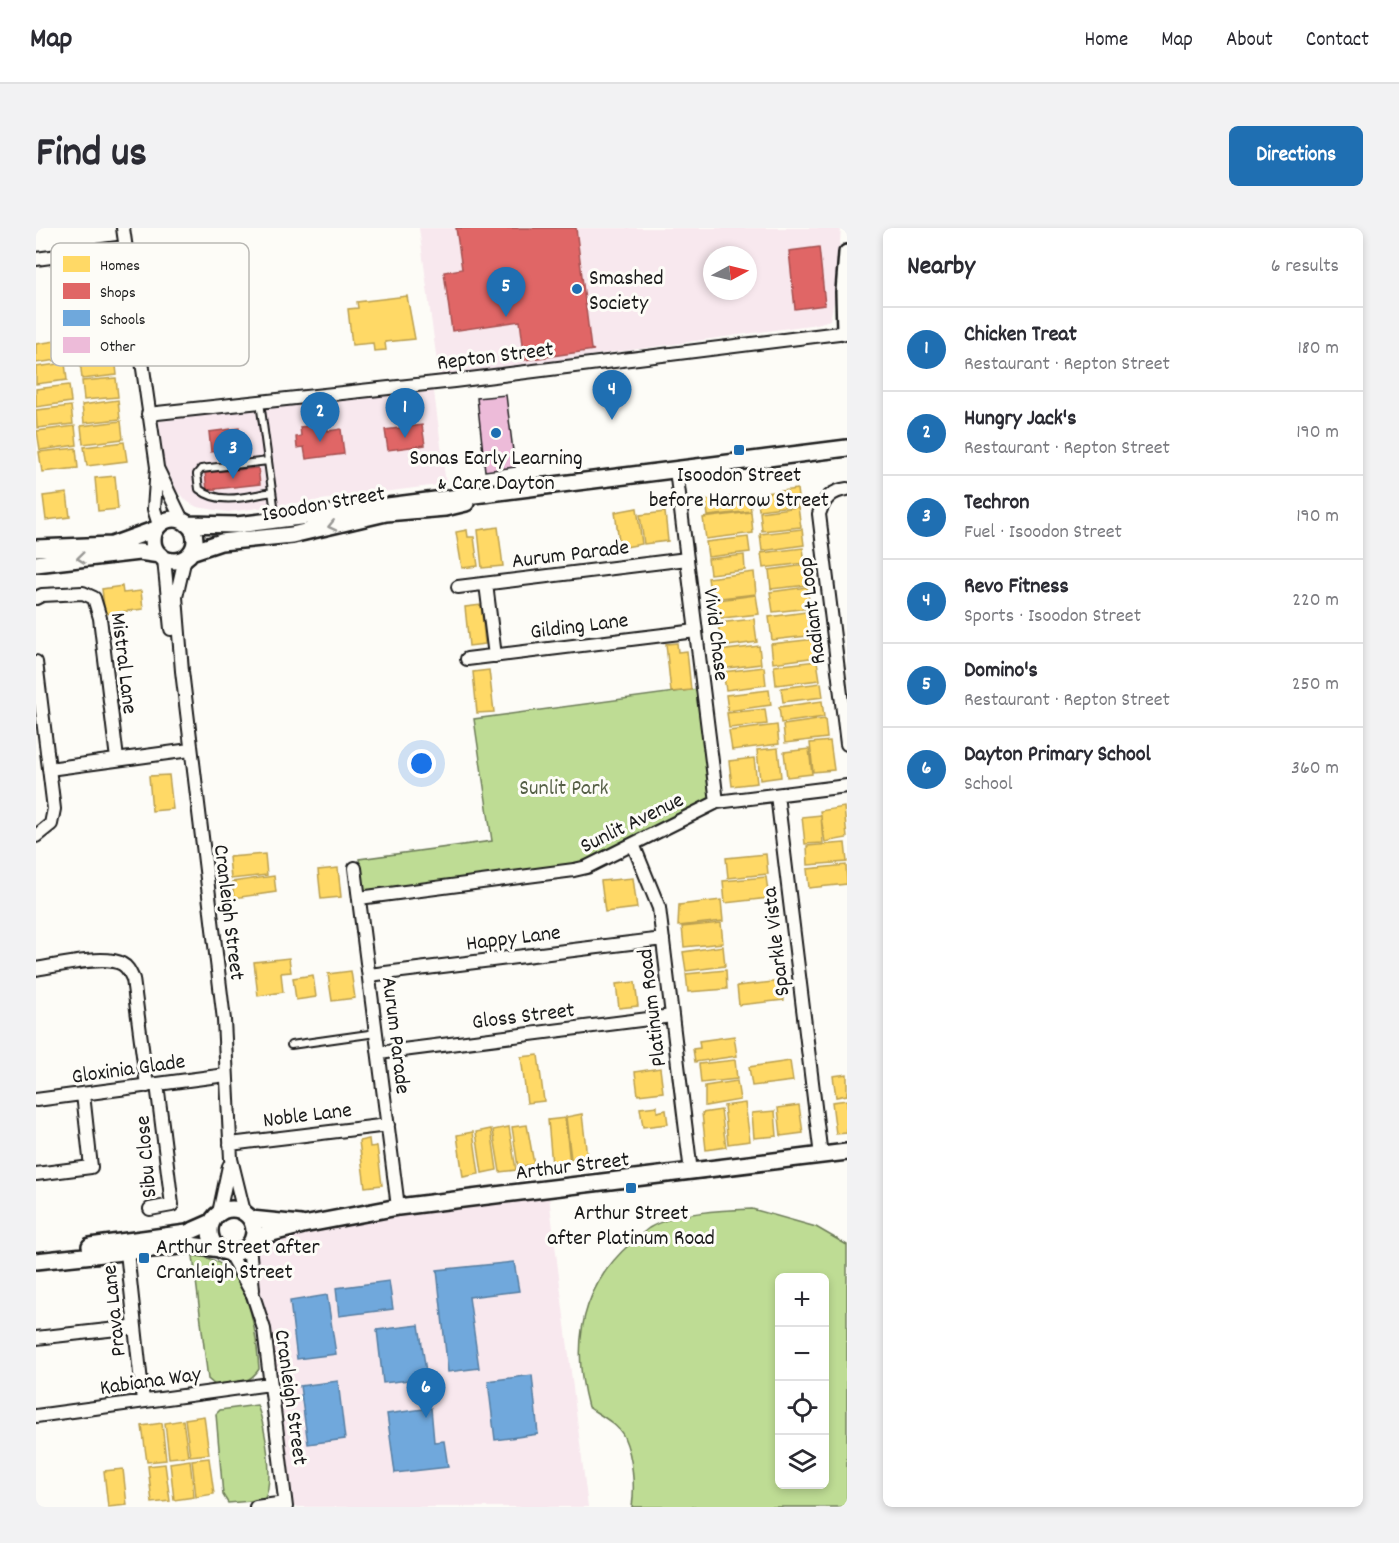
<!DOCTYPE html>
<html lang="en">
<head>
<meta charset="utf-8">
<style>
  body { margin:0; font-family:Dekko,sans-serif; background:#f2f2f3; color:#2b2b33 }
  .controls { position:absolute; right:18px; bottom:18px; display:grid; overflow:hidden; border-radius:9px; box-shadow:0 3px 9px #0003 }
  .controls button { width:54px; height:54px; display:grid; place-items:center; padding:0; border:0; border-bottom:2px solid #e1e1e2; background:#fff; color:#2b2b33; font:30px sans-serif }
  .compass { position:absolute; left:667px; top:18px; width:54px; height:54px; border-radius:50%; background:#fff; box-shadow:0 3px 9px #0003; rotate:83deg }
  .you { position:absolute; left:386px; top:536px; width:21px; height:21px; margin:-15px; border:4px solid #fff; border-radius:50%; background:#1a73e8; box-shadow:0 0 0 9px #1a73e833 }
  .badge { display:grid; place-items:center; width:39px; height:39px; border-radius:50%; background:#1f6fb2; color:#fff; font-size:20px; font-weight:700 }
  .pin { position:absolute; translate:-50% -50px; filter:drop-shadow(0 2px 3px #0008) }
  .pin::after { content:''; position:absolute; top:32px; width:21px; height:18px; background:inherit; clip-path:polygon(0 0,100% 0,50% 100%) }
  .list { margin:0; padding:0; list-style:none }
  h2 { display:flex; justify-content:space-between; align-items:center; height:78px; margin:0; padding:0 24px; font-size:26px }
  h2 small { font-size:20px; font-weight:400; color:#7c7c81 }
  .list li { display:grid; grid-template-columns:39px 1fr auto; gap:18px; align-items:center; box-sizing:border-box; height:84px; padding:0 24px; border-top:2px solid #e1e1e2 }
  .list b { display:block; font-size:22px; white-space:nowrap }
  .list p { margin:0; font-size:20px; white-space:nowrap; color:#7c7c81 }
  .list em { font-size:20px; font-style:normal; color:#7c7c81 }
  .icon { flex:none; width:33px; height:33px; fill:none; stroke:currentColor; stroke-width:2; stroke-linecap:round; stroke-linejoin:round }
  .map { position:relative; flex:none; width:811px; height:1279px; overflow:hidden; border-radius:9px }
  header { display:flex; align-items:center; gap:36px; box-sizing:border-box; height:84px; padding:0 30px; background:#fff; border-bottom:2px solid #e1e1e2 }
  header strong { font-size:28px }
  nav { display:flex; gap:33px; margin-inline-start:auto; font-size:21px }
  .intro { display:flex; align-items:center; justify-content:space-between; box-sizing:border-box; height:144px; padding:0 36px }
  h1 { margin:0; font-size:42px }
  .button { padding:15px 27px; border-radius:9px; background:#1f6fb2; color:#fff; font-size:21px; font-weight:700 }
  main { display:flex; gap:36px; padding:0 36px }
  aside { flex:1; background:#fff; border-radius:9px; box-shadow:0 3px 9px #0003 }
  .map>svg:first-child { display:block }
</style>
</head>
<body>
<header>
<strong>Map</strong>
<nav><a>Home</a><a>Map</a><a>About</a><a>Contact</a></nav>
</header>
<div class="intro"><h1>Find us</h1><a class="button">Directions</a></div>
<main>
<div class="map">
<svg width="811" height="1279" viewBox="0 0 811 1279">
  <rect width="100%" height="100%" fill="#fdfcf7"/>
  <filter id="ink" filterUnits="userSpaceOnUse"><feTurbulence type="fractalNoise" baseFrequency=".0167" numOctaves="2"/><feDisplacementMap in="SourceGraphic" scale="12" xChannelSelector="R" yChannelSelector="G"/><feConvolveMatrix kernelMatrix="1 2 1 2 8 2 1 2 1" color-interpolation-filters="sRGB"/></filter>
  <g filter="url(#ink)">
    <!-- built -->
    <path fill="#f8e8ee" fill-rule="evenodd" d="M383,0h422l-4,60 -7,32 -13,4 -378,53zM676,27h36v36h-36z
      M397,156l13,100 -218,28 -31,-5 -9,-5 -11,-11 -13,-27 -5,-43z
      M512,961l40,318h-302l-33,-212v-57z"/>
    <!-- green -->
    <path fill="#bedc94" stroke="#6d7c58" stroke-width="1.5" fill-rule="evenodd" d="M661,461l13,110 -124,64 -222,30 -5,-34 133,-18 -18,-122z
      M716,981l64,18 31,18v262h-215c3,-21 1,-50 -8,-70 -6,-13 -24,-22 -36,-30 -17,-63 -7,-120 43,-164 6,-4 12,-11 18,-15 27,-16 73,-18 103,-19zM744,1050h44v206h-44z
      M157,1028c55,1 63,70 66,113 -10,16 -25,14 -43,17l-8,-7z
      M221,1177c8,20 18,77 7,95l-36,3 -5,-8 -7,-81 4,-4z"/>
    <!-- homes -->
    <path fill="#ffd966" stroke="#bba050" stroke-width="1.5" d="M371,68l8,43 -30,3 1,8 -12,1 -1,-8 -21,2 -4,-36 10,-1 -1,-6z
      M26,112l3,19 -29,4v-19z
      M79,128l2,19 -35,4 -2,-19z
      M29,135l2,17 -31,4v-17z
      M80,150l2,19 -34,3 -2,-19z
      M33,157l2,17 -35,5v-18z
      M82,172l2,19 -36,4 -2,-18z
      M35,178l2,18 -36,4 -1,-18z
      M85,193l2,18 -40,5 -2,-18z
      M39,198l2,19 -37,5 -3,-19z
      M88,214l3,19 -40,5 -3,-19z
      M40,220l2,20 -36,4 -3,-20z
      M79,248l3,33 -20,2 -3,-33z
      M761,261l2,16 -40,5 -2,-16z
      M31,265l3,24 -24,3 -3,-24z
      M713,267l2,16 -43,5 -2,-16z
      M762,279l3,20 -39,4 -2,-19z
      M601,280l5,36 -22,4 -5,-36z
      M629,284l3,29 -24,3 -4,-29z
      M715,284l2,21 -47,6 -3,-21z
      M462,299l5,39 -21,2 -4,-38z
      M766,301l2,16 -42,6 -2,-17z
      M431,302l1,7h6l4,29 -16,2 -6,-36z
      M712,309l2,15 -42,5 -2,-15z
      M767,320l2,15 -42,5 -2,-15z
      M708,327l1,15 -35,4 -2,-15z
      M769,337l3,20 -37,4 -2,-19z
      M718,344l2,22 -45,5 -3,-21z
      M86,358l1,7 18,-2 2,18 -38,5 -3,-25z
      M771,359l3,21 -37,4 -3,-20z
      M720,367l3,19 -46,5 -2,-18z
      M445,377l4,39 -16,2 -4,-39z
      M777,383l3,24 -44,5 -3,-23z
      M718,391l3,23 -36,5 -3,-24z
      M779,411l2,18 -44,6 -2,-19z
      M641,415l1,9 9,-1 4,39 -20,2 -5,-48z
      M723,418l2,18 -41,5 -2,-18z
      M781,433l3,19 -44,5 -2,-19z
      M728,439l2,18 -40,5 -3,-18z
      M453,442l5,42 -17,1 -4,-41z
      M785,455l2,14 -40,5 -2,-14z
      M733,462l2,15 -43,6 -2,-16z
      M786,473l2,16 -43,6 -2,-16z
      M729,481l2,15 -38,4 -2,-15z
      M789,491l2,19 -42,5 -2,-18z
      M741,497l2,19 -47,6 -3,-19z
      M794,513l4,29 -21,2 -3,-29z
      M742,520l3,29 -21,3 -3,-30z
      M773,521l3,25 -25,3 -3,-25z
      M718,530l3,25 -25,3 -3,-25z
      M133,547l4,34 -21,2 -3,-35z
      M808,579l3,31 -22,4 -5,-31z
      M785,587l2,28 -18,1 -3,-27z
      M809,615l2,19 -39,3 -1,-19z
      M229,626l2,21 -36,4 -2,-22z
      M730,626l2,20 -40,4 -2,-20z
      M810,637l1,19 -38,4 -2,-19z
      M302,640l3,29 -20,2 -3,-29z
      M238,648l2,16 -42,6 -2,-16z
      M730,649l3,21 -44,5 -2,-22z
      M597,650l4,30 -32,4 -4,-31z
      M685,672l2,21 -45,5 1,-21z
      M685,695l2,20 -39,4 -2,-20z
      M687,718l2,20 -39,5 -3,-19z
      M253,730l2,14 -10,1 2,19 -25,4 -4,-34z
      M690,742l1,19 -39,3 -2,-18z
      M315,743l4,27 -23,3 -4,-27z
      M277,747l3,22 -20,3 -3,-22z
      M746,753l2,19 -45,5 -2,-19z
      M599,754l3,24 -19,2 -3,-24z
      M698,808l3,20 -42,6 -2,-13 7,-1 -1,-7z
      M502,827l6,46 -17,2 -6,-46z
      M699,832l2,19 -36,4 -2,-19z
      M754,833l3,20 -41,5 -3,-19z
      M624,840l3,24 -25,3 -3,-23z
      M811,846v21l-11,2 -3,-21z
      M701,853l3,19 -35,6v-20z
      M811,872v33l-11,1 -4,-32z
      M709,875l5,38 -22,3 -4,-38z
      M763,877l4,28 -22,3 -3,-28z
      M621,878v6l9,-2 2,14 -25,3 -3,-19z
      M685,882l5,37 -20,3 -4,-37z
      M739,883l2,25 -23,2 -2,-25z
      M546,886l5,43 -16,2 -5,-42z
      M529,890l5,45 -18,2 -4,-45z
      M491,897l7,39 -16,3 -6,-40z
      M473,899l7,43 -16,2 -7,-42z
      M455,901l6,41 -15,3 -6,-41z
      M437,904l6,42 -16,3 -6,-42z
      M333,911l1,8 7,-1 5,39 -17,2 -6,-46z
      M168,1188l5,38 -19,2 -5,-37z
      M147,1192l5,36 -19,2 -4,-35z
      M126,1195l4,37 -19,2 -5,-36z
      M173,1230l5,36 -18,3 -4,-37z
      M154,1232l4,37 -20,3 -4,-37z
      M129,1236l5,37 -18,2 -4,-37z
      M87,1241l4,36 -19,2 -4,-36z"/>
    <!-- shops -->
    <path fill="#e06666" stroke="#a55050" stroke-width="1.5" d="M420,0h120l15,121 3,1 -69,10 -5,-39 -68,10 -8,-59 18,-3z
      M783,19l6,58 -30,4 -6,-58z
      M291,196l1,7 13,-2 3,25 -38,5 -2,-12 -7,1 -1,-11 5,-1 -1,-9z
      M386,197l3,20 -37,5 -3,-20z
      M203,200l2,20 -30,4 -2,-20z
      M222,240l2,16 -53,6 -2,-17z"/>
    <!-- schools -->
    <path fill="#6fa8dc" stroke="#567ea2" stroke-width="1.5" d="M478,1034l5,29 -50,6 10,71 -31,4 -11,-102z
      M353,1053l4,28 -54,7 -3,-28z
      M291,1067l9,59 -39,5 -7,-58z
      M383,1097l8,53 -44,5 -6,-53z
      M496,1147l6,59 -43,6 -7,-59z
      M302,1153l7,58 -37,5 -8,-58z
      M395,1180l3,34 10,-1 4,26 -53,6 -8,-59z"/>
    <!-- building -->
    <path fill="#edbbd9" stroke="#1c1c1c" stroke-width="1.5" d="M470,167l9,72 -30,4 -8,-73z"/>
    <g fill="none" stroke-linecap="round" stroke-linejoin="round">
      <!-- service casing -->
      <g stroke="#1c1c1c" stroke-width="10">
        <path id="service" d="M224,174l16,118
          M232,233l-67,8 -4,5 2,15c21,17 49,7 73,3
          M255,817l85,-12"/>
      </g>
      <!-- minor casing -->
      <g stroke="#1c1c1c" stroke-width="16">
        <path id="minor" d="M87,0l34,239 -3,42 5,16
          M0,31l89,-12
          M112,186l306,-33 393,-49
          M121,240l26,54
          M640,242l41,332
          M811,261c-16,2 -23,10 -28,25l28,230
          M149,330l-9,39 6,74 42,349 7,139 13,53
          M128,331l7,70
          M450,356l9,72
          M422,359l229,-28
          M0,370l6,-3 41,-2 11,5 6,20 17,141
          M431,431l229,-28
          M0,434l18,147 -3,15 -15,12
          M13,541l141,-19
          M741,567l44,361
          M597,616l26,64 32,264
          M319,640l43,339
          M323,670l215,-28 13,-3 130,-65 130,-16
          M0,741c19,-3 70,-15 86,-5 6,3 8,9 11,15l14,107
          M333,747l294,-36
          M343,825l293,-37
          M0,872l190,-25
          M194,916l158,-19
          M0,946l55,-7 -8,-73
          M114,981l22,-4 -15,-121
          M183,985l10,-47
          M213,1016l4,46
          M91,1024l16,149
          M193,1024l24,43 11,34 22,178
          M0,1110l99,-11
          M0,1188l234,-32
          M220,1279l29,-4"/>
      </g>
      <!-- tertiary casing -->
      <g stroke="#1c1c1c" stroke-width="20">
        <path id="tertiary" d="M809,104l-1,-40 3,-39
          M117 312a21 21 0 1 1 42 0a21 21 0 1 1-42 0Z
          M151,296l50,1 610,-77
          M0,320l76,-3 44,-16
          M155,324l30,-10 71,-7 94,-22 59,-5 21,-5
          M0,336l103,-12 21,3
          M174 1003a22 22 0 1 1 44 0a22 22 0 1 1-44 0Z
          M215,991l50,5
          M217,1010l50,-13 95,-18 449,-55
          M54,1018l97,-13 25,-11
          M0,1033l154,-16 30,4"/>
      </g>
      <!-- service -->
      <use href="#service" stroke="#fdfcf7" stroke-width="6"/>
      <!-- minor -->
      <use href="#minor" stroke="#fdfcf7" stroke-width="12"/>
      <!-- tertiary -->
      <use href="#tertiary" stroke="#fdfcf7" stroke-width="15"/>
    </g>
    <!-- one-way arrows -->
    <defs><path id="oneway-chevron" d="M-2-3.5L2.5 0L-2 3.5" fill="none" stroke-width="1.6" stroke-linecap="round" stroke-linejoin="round" transform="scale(1.5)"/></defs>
    <g stroke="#989794">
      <use href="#oneway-chevron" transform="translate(296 298) rotate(167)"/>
      <use href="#oneway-chevron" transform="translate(45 330) rotate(174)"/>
    </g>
  </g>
  <!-- markers -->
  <g fill="#1f6fb2" stroke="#fdfcf7" stroke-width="2">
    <circle cx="541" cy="61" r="6"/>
    <circle cx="460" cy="205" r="6"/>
    <rect x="697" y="216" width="12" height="12" rx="3"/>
    <rect x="589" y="954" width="12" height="12" rx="3"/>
    <rect x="102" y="1024" width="12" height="12" rx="3"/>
  </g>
  <g text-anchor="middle" stroke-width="6" stroke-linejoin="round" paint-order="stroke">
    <!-- poi labels -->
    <g font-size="22" fill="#1c1c1c" stroke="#fdfcf7">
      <text x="553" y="56" text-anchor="start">Smashed<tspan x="553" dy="25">Society</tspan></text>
      <text x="460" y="236">Sonas Early Learning<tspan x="460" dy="25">&amp; Care Dayton</tspan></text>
      <text x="703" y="253">Isoodon Street<tspan x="703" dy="25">before Harrow Street</tspan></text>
      <text x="595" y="991">Arthur Street<tspan x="595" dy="25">after Platinum Road</tspan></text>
      <text x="120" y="1025" text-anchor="start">Arthur Street after<tspan x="120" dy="25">Cranleigh Street</tspan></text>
    </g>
    <!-- street labels -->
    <g font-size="22" fill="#1c1c1c" stroke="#fdfcf7">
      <text transform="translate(459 126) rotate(-7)" y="8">Repton Street</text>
      <text transform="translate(287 274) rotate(-10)" y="8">Isoodon Street</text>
      <text transform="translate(534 324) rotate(-7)" y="8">Aurum Parade</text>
      <text transform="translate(774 383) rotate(-97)" y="8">Radiant Loop</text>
      <text transform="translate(543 396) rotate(-7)" y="8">Gilding Lane</text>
      <text transform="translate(682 406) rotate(83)" y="8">Vivid Chase</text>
      <text transform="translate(90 435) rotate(83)" y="8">Mistral Lane</text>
      <text transform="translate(595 593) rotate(-26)" y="8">Sunlit Avenue</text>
      <text transform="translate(195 684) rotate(83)" y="8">Cranleigh Street</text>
      <text transform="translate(477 708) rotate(-7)" y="8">Happy Lane</text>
      <text transform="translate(738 714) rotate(-97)" y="8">Sparkle Vista</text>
      <text transform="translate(614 780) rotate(-97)" y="8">Platinum Road</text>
      <text transform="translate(487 786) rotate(-7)" y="8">Gloss Street</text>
      <text transform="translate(362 807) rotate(83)" y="8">Aurum Parade</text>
      <text transform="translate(92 839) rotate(-8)" y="8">Gloxinia Glade</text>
      <text transform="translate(271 885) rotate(-7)" y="8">Noble Lane</text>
      <text transform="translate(108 929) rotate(-95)" y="8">Sibu Close</text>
      <text transform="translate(536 936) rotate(-7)" y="8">Arthur Street</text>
      <text transform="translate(76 1083) rotate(-96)" y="8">Prava Lane</text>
      <text transform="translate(114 1151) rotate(-8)" y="8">Kabiana Way</text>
      <text transform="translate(257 1169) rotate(82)" y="8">Cranleigh Street</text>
    </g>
    <!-- park labels -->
    <g font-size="22" fill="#555f46" stroke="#fdfcf7">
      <text x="528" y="566">Sunlit Park</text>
    </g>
  </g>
  <!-- legend -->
  <rect x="15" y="15" width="198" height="123" rx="9" fill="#fdfcf7" stroke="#bab9b5" stroke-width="1.5"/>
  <rect x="27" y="28" width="27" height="16" fill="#ffd966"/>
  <rect x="27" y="55" width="27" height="16" fill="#e06666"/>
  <rect x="27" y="82" width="27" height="16" fill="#6fa8dc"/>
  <rect x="27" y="109" width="27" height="16" fill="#edbbd9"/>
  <g font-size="16" fill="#1c1c1c">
    <text x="64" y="42">Homes</text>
    <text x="64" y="69">Shops</text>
    <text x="64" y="96">Schools</text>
    <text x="64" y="123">Other</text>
  </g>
</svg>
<div class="controls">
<button>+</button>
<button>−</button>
<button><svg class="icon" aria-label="locate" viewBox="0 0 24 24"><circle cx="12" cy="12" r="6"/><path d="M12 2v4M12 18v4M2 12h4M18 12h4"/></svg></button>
<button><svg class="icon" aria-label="layers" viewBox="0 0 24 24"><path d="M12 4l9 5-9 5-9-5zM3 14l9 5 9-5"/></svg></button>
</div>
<svg class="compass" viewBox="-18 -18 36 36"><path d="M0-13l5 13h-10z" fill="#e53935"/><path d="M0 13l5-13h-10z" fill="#7c7c81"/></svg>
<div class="you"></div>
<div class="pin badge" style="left:369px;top:210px">1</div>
<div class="pin badge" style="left:284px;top:214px">2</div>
<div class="pin badge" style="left:197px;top:251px">3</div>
<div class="pin badge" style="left:576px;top:192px">4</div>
<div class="pin badge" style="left:470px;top:89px">5</div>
<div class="pin badge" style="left:390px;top:1190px">6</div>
</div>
<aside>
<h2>Nearby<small>6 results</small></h2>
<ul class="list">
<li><span class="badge">1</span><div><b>Chicken Treat</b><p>Restaurant · Repton Street</p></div><em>180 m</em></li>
<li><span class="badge">2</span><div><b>Hungry Jack's</b><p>Restaurant · Repton Street</p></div><em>190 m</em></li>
<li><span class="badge">3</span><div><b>Techron</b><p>Fuel · Isoodon Street</p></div><em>190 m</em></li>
<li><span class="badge">4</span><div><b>Revo Fitness</b><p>Sports · Isoodon Street</p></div><em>220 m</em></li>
<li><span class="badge">5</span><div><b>Domino's</b><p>Restaurant · Repton Street</p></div><em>250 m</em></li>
<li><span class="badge">6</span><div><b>Dayton Primary School</b><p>School</p></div><em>360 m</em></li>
</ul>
</aside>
</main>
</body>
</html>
